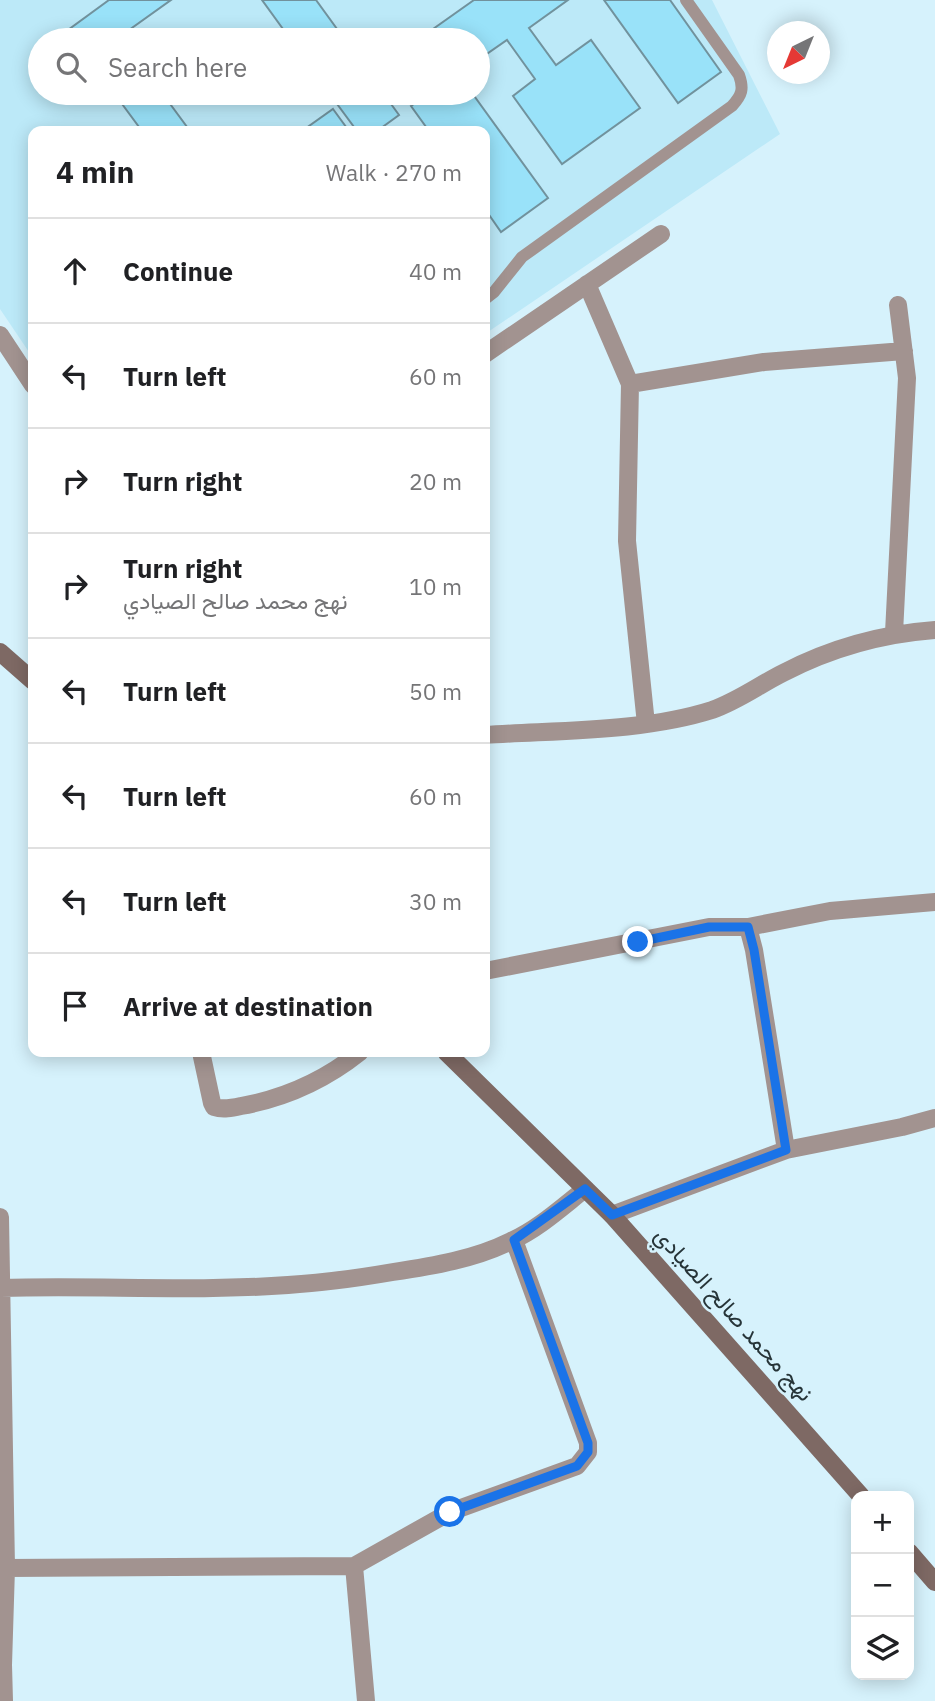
<!DOCTYPE html>
<html lang="en">
<head>
<meta charset="utf-8">
<style>
  body { margin:0; font-family:"IBM Plex Sans",Vazirmatn,sans-serif; background:#f2f2f2; color:#202124 }
  .controls { position:absolute; right:21px; bottom:21px; display:grid; overflow:hidden; border-radius:14px; box-shadow:0 4px 18px #0003 }
  .controls button { width:63px; height:63px; display:grid; place-items:center; padding:0; border:0; border-bottom:2px solid #e0e0e0; background:#fff; color:#202124; font:35px sans-serif }
  .compass { position:absolute; left:767px; top:21px; width:63px; height:63px; border-radius:50%; background:#fff; box-shadow:0 4px 18px #0003; rotate:223deg }
  .stop { position:absolute; width:21px; height:21px; margin:-16px; border:5px solid #1a73e8; border-radius:50%; background:#fff }
  .stop.end { background:#1a73e8; border-color:#fff; box-shadow:0 2px 7px #0008 }
  .list { margin:0; padding:0; list-style:none }
  h2 { display:flex; justify-content:space-between; align-items:center; height:91px; margin:0; padding:0 28px; font-size:30px }
  h2 small { font-size:23px; font-weight:400; color:#757577 }
  .list li { display:grid; grid-template-columns:46px 1fr auto; gap:21px; align-items:center; box-sizing:border-box; height:105px; padding:0 28px; border-top:2px solid #e0e0e0 }
  .list b { display:block; font-size:26px; white-space:nowrap }
  .list p { margin:0; font-size:23px; white-space:nowrap; color:#757577 }
  .list em { font-size:23px; font-style:normal; color:#757577 }
  .icon { flex:none; width:38px; height:38px; fill:none; stroke:currentColor; stroke-width:2; stroke-linecap:round; stroke-linejoin:round }
  .map { position:relative; flex:none; width:935px; height:1701px; overflow:hidden }
  .search { position:absolute; background:#fff; box-shadow:0 4px 18px #0003; left:28px; top:28px; width:462px; height:77px; display:flex; align-items:center; gap:18px; box-sizing:border-box; padding:0 24px; border-radius:38px; color:#757577; font-size:26px }
  .panel { position:absolute; background:#fff; box-shadow:0 4px 18px #0003; left:28px; top:126px; width:462px; height:931px; border-radius:14px }
  .map>svg:first-child { display:block }
</style>
</head>
<body>
<div class="map">
<svg width="935" height="1701" viewBox="0 0 935 1701">
  <rect width="100%" height="100%" fill="#d6f2fc"/>
  <!-- built -->
  <path fill="#bce9f8" fill-rule="evenodd" d="M0,0h712l68,134 -295,200v-203h-452v227l-33,-49zM40,40h438v53h-438z"/>
  <!-- building -->
  <path fill="#99e2f9" stroke="#71929d" stroke-width="2" d="M109,0h62l-56,40h-39l-8,-10z
    M262,0h54l29,40h-54z
    M474,0h94l-39,28 27,37 35,-25 49,68 -78,56 -49,-68 22,-17 -28,-39 -29,20v-20h-48l-4,-6z
    M604,0h66l51,72 -43,31z
    M114,93h48l28,38h-48z
    M329,93h54l16,22 -22,16h-20z
    M430,93h42l76,105 -47,34 -16,-23v-78h-56l-18,-25z
    M333,109l16,22h-47z"/>
  <g fill="none" stroke-linecap="round" stroke-linejoin="round">
    <!-- lane -->
    <path stroke="#a29390" stroke-width="12" d="M485,299l9,-7 28,-35 210,-151c10,-11 12,-17 7,-31l-53,-75"/>
    <!-- street -->
    <path stroke="#a29390" stroke-width="18" d="M587,284l43,100 -3,157 19,183
      M0,335l33,50
      M485,354l176,-120
      M630,384l134,-22 140,-11
      M894,633l13,-255 -9,-73
      M485,735c73,-5 158,-3 227,-25 26,-9 47,-25 71,-37 48,-25 98,-39 152,-43
      M748,927l82,-16 105,-9
      M485,971l224,-44h39l6,23 32,200
      M201,1052l11,51 2,4c9,3 18,1 27,-1 45,-8 84,-26 119,-54
      M612,1215l174,-65 116,-23 33,-9
      M0,1217l6,351 -3,97 1,36
      M1,1288c95,-3 191,4 287,-3 35,-2 70,-7 105,-13 40,-6 82,-13 118,-31 27,-12 51,-34 74,-52
      M354,1566l12,135
      M6,1568l348,-2 96,-54 127,-46 11,-14v-9l-74,-203"/>
    <!-- secondary -->
    <path stroke="#7e6964" stroke-width="18" d="M0,652l33,29
      M446,1052l166,163 249,281
      M909,1552l26,30"/>
  </g>
  <g fill="none" stroke-linecap="round" stroke-linejoin="round">
    <!-- route -->
    <path stroke="#1a73e8" stroke-width="9" d="M450,1512l127,-46 11,-14v-9l-74,-203 71,-51 27,26 174,-65 -32,-200 -6,-23h-39l-71,15"/>
  </g>
  <g text-anchor="middle" stroke-width="5" stroke-linejoin="round" paint-order="stroke">
    <!-- street labels -->
    <g font-size="23" fill="#263438" stroke="#d6f2fc">
      <text transform="translate(734 1314) rotate(48)" y="8">نهج محمد صالح الصيادي</text>
    </g>
  </g>
</svg>
<div class="controls">
<button>+</button>
<button>−</button>
<button><svg class="icon" aria-label="layers" viewBox="0 0 24 24"><path d="M12 4l9 5-9 5-9-5zM3 14l9 5 9-5"/></svg></button>
</div>
<svg class="compass" viewBox="-18 -18 36 36"><path d="M0-13l5 13h-10z" fill="#e53935"/><path d="M0 13l5-13h-10z" fill="#757577"/></svg>
<div class="stop" style="left:450px;top:1512px"></div>
<div class="stop end" style="left:638px;top:942px"></div>
<div class="search"><svg class="icon" aria-label="search" viewBox="0 0 24 24"><circle cx="10" cy="10" r="6"/><path d="M15 15l6 6"/></svg>Search here</div>
<section class="panel">
<h2>4 min<small>Walk · 270 m</small></h2>
<ul class="list">
<li><svg class="icon" aria-label="ahead" viewBox="0 0 24 24"><path d="M12 20V5M6 11l6-6 6 6"/></svg><div><b>Continue</b></div><em>40 m</em></li>
<li><svg class="icon" aria-label="left" viewBox="0 0 24 24"><path d="M17 20v-9H6M10 6l-5 5 5 5"/></svg><div><b>Turn left</b></div><em>60 m</em></li>
<li><svg class="icon" aria-label="right" viewBox="0 0 24 24"><path d="M7 20v-9h11M14 6l5 5-5 5"/></svg><div><b>Turn right</b></div><em>20 m</em></li>
<li><svg class="icon" aria-label="right" viewBox="0 0 24 24"><path d="M7 20v-9h11M14 6l5 5-5 5"/></svg><div><b>Turn right</b><p>نهج محمد صالح الصيادي</p></div><em>10 m</em></li>
<li><svg class="icon" aria-label="left" viewBox="0 0 24 24"><path d="M17 20v-9H6M10 6l-5 5 5 5"/></svg><div><b>Turn left</b></div><em>50 m</em></li>
<li><svg class="icon" aria-label="left" viewBox="0 0 24 24"><path d="M17 20v-9H6M10 6l-5 5 5 5"/></svg><div><b>Turn left</b></div><em>60 m</em></li>
<li><svg class="icon" aria-label="left" viewBox="0 0 24 24"><path d="M17 20v-9H6M10 6l-5 5 5 5"/></svg><div><b>Turn left</b></div><em>30 m</em></li>
<li><svg class="icon" aria-label="arrive" viewBox="0 0 24 24"><path d="M6 21V4h12l-3 4 3 4H6"/></svg><div><b>Arrive at destination</b></div></li>
</ul>
</section>
</div>
</body>
</html>
